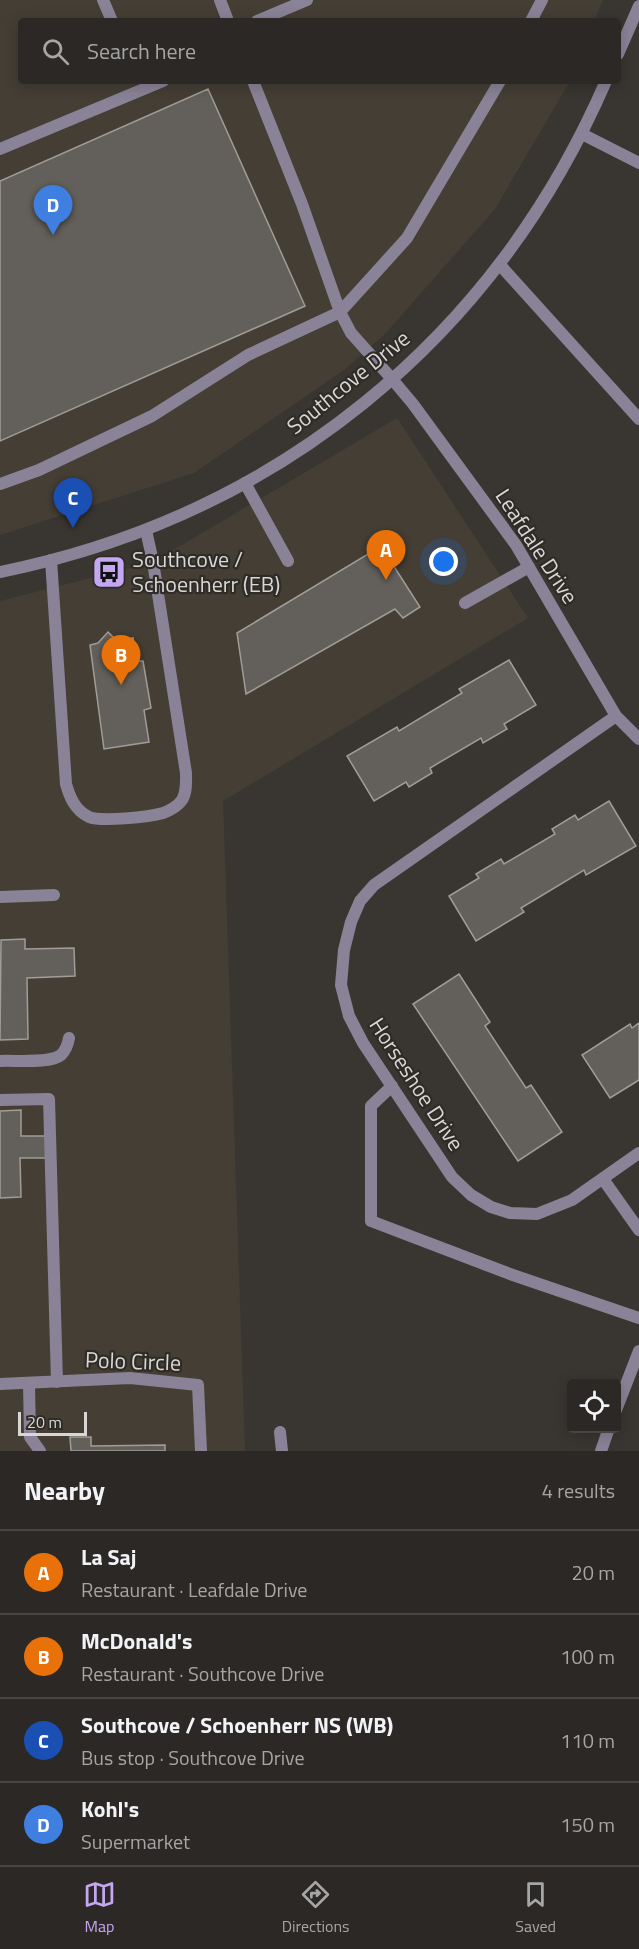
<!DOCTYPE html>
<html lang="en">
<head>
<meta charset="utf-8">
<style>
  body { margin:0; font-family:"Titillium Web",sans-serif; background:#33302e; color:#f1f3f6 }
  .controls { position:absolute; right:18px; bottom:18px; display:grid; overflow:hidden; border-radius:6px; box-shadow:0 3px 15px #0003 }
  .controls button { width:54px; height:54px; display:grid; place-items:center; padding:0; border:0; border-bottom:2px solid #474443; background:#2b2826; color:#f1f3f6; font:30px sans-serif }
  .scale { position:absolute; left:18px; bottom:15px; width:69px; box-sizing:border-box; padding-left:6px; border:3px solid #d9d7d5; border-top:0; font-size:16px; line-height:21px; white-space:nowrap; color:#d9d7d5; -webkit-text-stroke:4px #2f2c28; paint-order:stroke }
  .you { position:absolute; left:444px; top:562px; width:21px; height:21px; margin:-15px; border:4px solid #fff; border-radius:50%; background:#1a73e8; box-shadow:0 0 0 9px #1a73e833 }
  .badge { display:grid; place-items:center; width:39px; height:39px; border-radius:50%; background:#c4a7f1; color:#fff; font-size:20px; font-weight:700 }
  .pin { position:absolute; translate:-50% -50px; filter:drop-shadow(0 2px 3px #0008) }
  .pin::after { content:''; position:absolute; top:32px; width:21px; height:18px; background:inherit; clip-path:polygon(0 0,100% 0,50% 100%) }
  .list { margin:0; padding:0; list-style:none }
  h2 { display:flex; justify-content:space-between; align-items:center; height:78px; margin:0; padding:0 24px; font-size:26px }
  h2 small { font-size:20px; font-weight:400; color:#a6a6a7 }
  .list li { display:grid; grid-template-columns:39px 1fr auto; gap:18px; align-items:center; box-sizing:border-box; height:84px; padding:0 24px; border-top:2px solid #474443 }
  .list b { display:block; font-size:22px; white-space:nowrap }
  .list p { margin:0; font-size:20px; white-space:nowrap; color:#a6a6a7 }
  .list em { font-size:20px; font-style:normal; color:#a6a6a7 }
  .icon { flex:none; width:33px; height:33px; fill:none; stroke:currentColor; stroke-width:2; stroke-linecap:round; stroke-linejoin:round }
  .map { position:relative; flex:none; width:639px; height:1451px; overflow:hidden }
  .search { position:absolute; background:#2b2826; box-shadow:0 3px 15px #0003; left:18px; right:18px; top:18px; height:66px; display:flex; align-items:center; gap:15px; box-sizing:border-box; padding:0 21px; border-radius:6px; color:#a6a6a7; font-size:22px }
  .sheet { height:414px; background:#2b2826 }
  nav { display:flex; justify-content:space-around; align-items:center; box-sizing:border-box; height:84px; border-top:2px solid #474443; background:#2b2826; font-size:16px; color:#a6a6a7 }
  nav a { display:grid; justify-items:center; gap:3px }
  nav .on { color:#c4a7f1 }
  .map>svg:first-child { display:block }
</style>
</head>
<body>
<div class="map">
<svg width="639" height="1451" viewBox="0 0 639 1451">
  <rect width="100%" height="100%" fill="#393632"/>
  <!-- built -->
  <path fill="#443e35" d="M0,0h603l-9,21h-573v60h549l-75,128 -109,124 -42,37 -150,103 -194,62z
    M397,418l131,200 -305,183 22,650h-245v-850l153,-39z"/>
  <!-- building -->
  <path fill="#63605b" stroke="#a09c97" stroke-width="1.5" d="M208,89l97,217 -305,135v-260z
    M373,551l13,3 34,53 -17,11 -8,-9 -149,85 -9,-61z
    M108,632l13,13 2,-5 10,-2 3,23h7l8,47 -7,2 5,32 -45,7 -14,-104 8,-2z
    M509,660l27,45 -32,19 3,5 -24,14 -2,-5 -51,30 2,5 -23,14 -3,-5 -32,19 -27,-45 50,-29 2,4 63,-38 -3,-4z
    M609,801l27,45 -50,29 -2,-5 -63,38 3,4 -48,29 -27,-45 30,-18 -3,-4 25,-15 3,5 51,-30 -3,-5 23,-14 3,5z
    M25,939v10l49,-1 1,28 -48,2 1,61 -28,1 1,-100z
    M459,974l31,48 -5,4 41,62 5,-3 31,47 -44,29 -105,-157z
    M639,1023v57l-29,18 -28,-43 48,-31 2,4z
    M21,1110v26h28v22h-29l1,39 -21,1v-87z
    M70,1437h21v9l74,-1v6h-94z"/>
  <g fill="none" stroke-linecap="round" stroke-linejoin="round">
    <!-- service -->
    <path stroke="#8a8397" stroke-width="12" d="M103,0l9,21
      M220,0l8,21
      M257,21l50,-21
      M531,21l11,-21
      M253,81l49,123 38,108 67,-74 93,-157
      M582,134l57,29
      M0,149l163,-68
      M245,483l43,78
      M0,484l39,-14 113,-54 96,-61 92,-43 11,21 41,46
      M51,560l15,224c4,14 9,26 23,33 12,5 60,0 74,-4 6,-2 15,-7 19,-13 5,-8 4,-19 4,-27l-33,-211 -7,-32
      M465,603l64,-36
      M0,897l54,-2
      M0,1061c15,-1 50,3 61,-6 5,-5 7,-11 8,-17
      M392,1086l-21,20v115l139,53 129,44
      M0,1100l49,-1 8,283
      M29,1383l1,54 10,14
      M280,1432l2,19"/>
    <!-- minor -->
    <path stroke="#8a8397" stroke-width="12" d="M618,54l21,-48
      M500,265l139,154
      M392,379l21,25 103,141 100,171 23,23
      M0,572c277,-56 494,-233 606,-491
      M616,716l-242,169 -14,16 -9,21 -7,28 -3,35 8,31 14,27 89,134 19,18 20,12 19,6 27,1 35,-14 67,-47
      M603,1179l36,51
      M0,1384l130,-6 68,7 3,66
      M616,1410l23,-59
      M601,1451l8,-23"/>
  </g>
  <!-- icons -->
  <defs>
    <g id="bus-square" transform="scale(1.725)"><rect x="-9" y="-9" width="18" height="18" rx="4" fill="#c4a7f1" stroke="#2f2c28"/><path d="M-5-6H5V4H4V6H2V4H-2V6H-4V4H-5ZM-3.5-4V0h7V-4ZM-3.5 1.2v1.5H-2V1.2ZM2 1.2v1.5H3.5V1.2Z" fill="#111"/></g>
  </defs>
  <g fill-rule="evenodd">
    <use href="#bus-square" x="109" y="572"/>
  </g>
  <g text-anchor="middle" stroke-width="4.5" stroke-linejoin="round" paint-order="stroke">
    <!-- street labels -->
    <g font-size="22" fill="#d9d7d5" stroke="#2f2c28">
      <text transform="translate(348 382) rotate(-39)" y="8">Southcove Drive</text>
      <text transform="translate(537 546) rotate(57)" y="8">Leafdale Drive</text>
      <text transform="translate(417 1084) rotate(57)" y="8">Horseshoe Drive</text>
      <text transform="translate(133 1361) rotate(2)" y="8">Polo Circle</text>
    </g>
    <!-- poi labels -->
    <g font-size="22" fill="#d9d7d5" stroke="#2f2c28" text-anchor="start">
      <text x="132" y="567">Southcove /<tspan x="132" dy="25">Schoenherr (EB)</tspan></text>
    </g>
  </g>
</svg>
<div class="controls">
<button><svg class="icon" aria-label="locate" viewBox="0 0 24 24"><circle cx="12" cy="12" r="6"/><path d="M12 2v4M12 18v4M2 12h4M18 12h4"/></svg></button>
</div>
<div class="scale">20 m</div>
<div class="you"></div>
<div class="pin badge" style="left:386px;top:580px;background:#e8710a">A</div>
<div class="pin badge" style="left:121px;top:685px;background:#e8710a">B</div>
<div class="pin badge" style="left:73px;top:528px;background:#1a4fb4">C</div>
<div class="pin badge" style="left:53px;top:235px;background:#3f7fe0">D</div>
<div class="search"><svg class="icon" aria-label="search" viewBox="0 0 24 24"><circle cx="10" cy="10" r="6"/><path d="M15 15l6 6"/></svg>Search here</div>
</div>
<section class="sheet">
<h2>Nearby<small>4 results</small></h2>
<ul class="list">
<li><span class="badge" style="background:#e8710a">A</span><div><b>La Saj</b><p>Restaurant · Leafdale Drive</p></div><em>20 m</em></li>
<li><span class="badge" style="background:#e8710a">B</span><div><b>McDonald's</b><p>Restaurant · Southcove Drive</p></div><em>100 m</em></li>
<li><span class="badge" style="background:#1a4fb4">C</span><div><b>Southcove / Schoenherr NS (WB)</b><p>Bus stop · Southcove Drive</p></div><em>110 m</em></li>
<li><span class="badge" style="background:#3f7fe0">D</span><div><b>Kohl's</b><p>Supermarket</p></div><em>150 m</em></li>
</ul>
</section>
<nav>
<a class="on"><svg class="icon" aria-label="map" viewBox="0 0 24 24"><path d="M3 6l6-2 6 2 6-2v14l-6 2-6-2-6 2zM9 4v14M15 6v14"/></svg>Map</a>
<a><svg class="icon" aria-label="directions" viewBox="0 0 24 24"><path d="M12 3l9 9-9 9-9-9zM9 14v-3h6M13 9l2 2-2 2"/></svg>Directions</a>
<a><svg class="icon" aria-label="saved" viewBox="0 0 24 24"><path d="M7 4h10v16l-5-4-5 4z"/></svg>Saved</a>
</nav>
</body>
</html>
